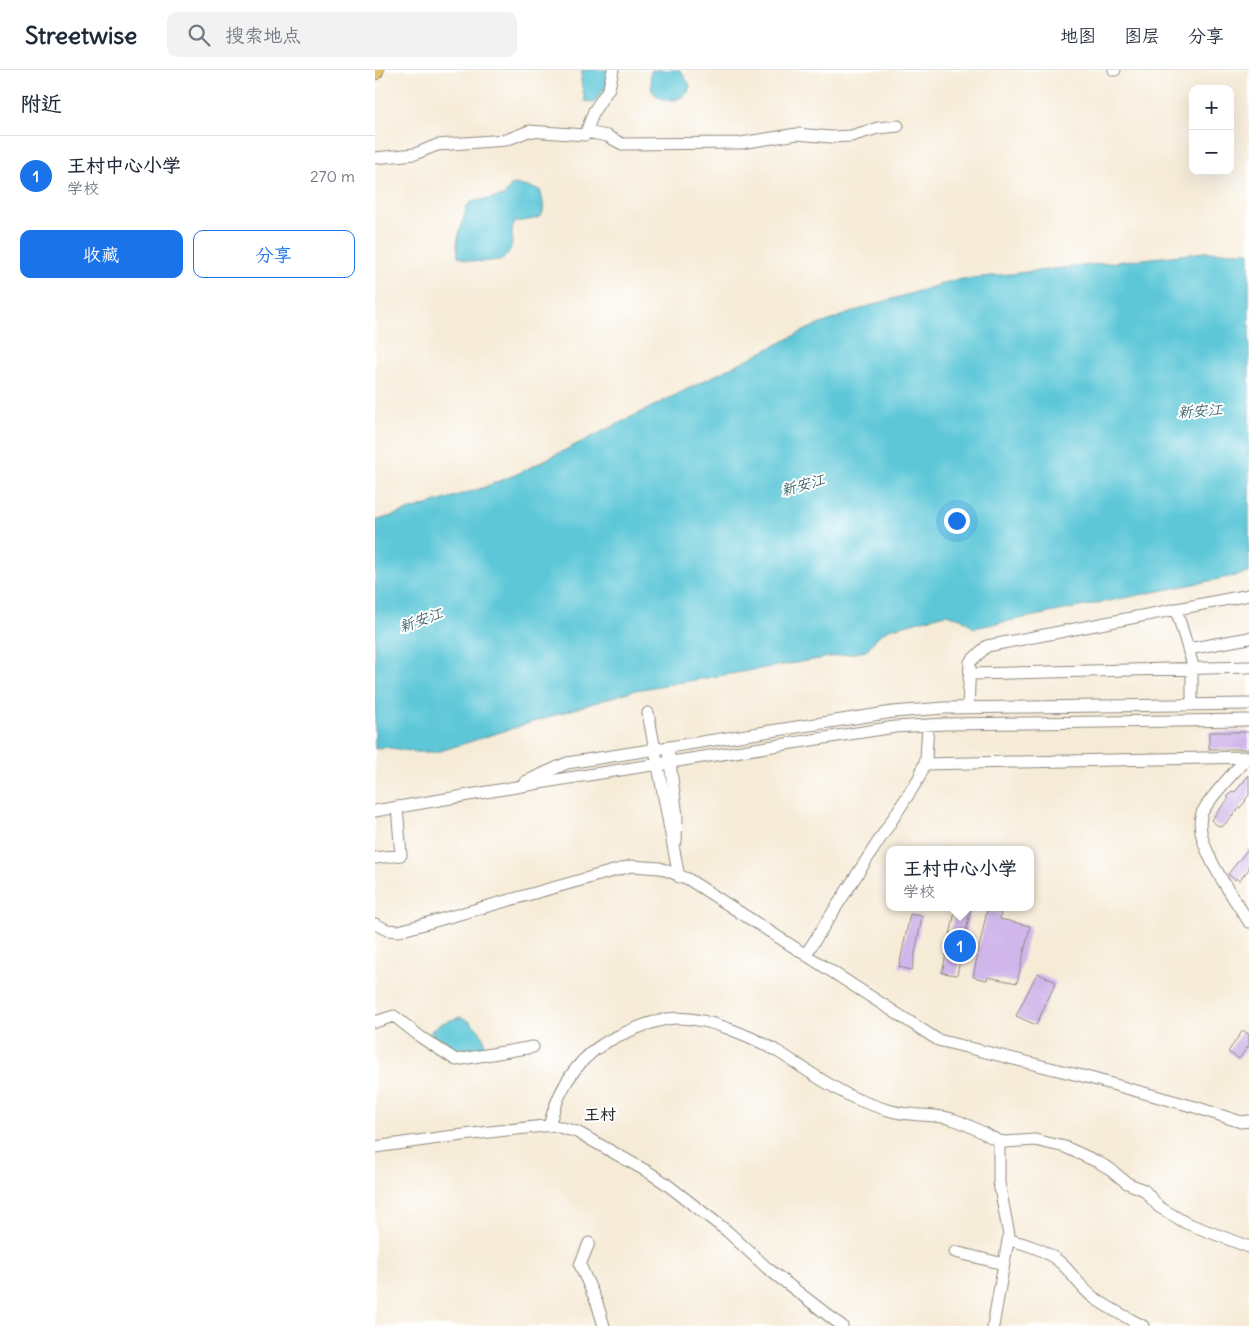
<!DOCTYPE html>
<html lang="zh">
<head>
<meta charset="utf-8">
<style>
  body { margin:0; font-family:Delius,"LXGW WenKai TC",sans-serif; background:#f2f2f3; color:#1f2937 }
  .controls { position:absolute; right:15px; top:15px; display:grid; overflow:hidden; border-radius:10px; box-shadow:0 5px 20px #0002 }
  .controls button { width:45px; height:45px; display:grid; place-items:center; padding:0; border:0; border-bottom:1px solid #e0e1e3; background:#fff; color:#1f2937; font:25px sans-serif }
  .you { position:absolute; left:581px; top:450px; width:18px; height:18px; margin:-12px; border:4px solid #fff; border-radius:50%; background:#1a73e8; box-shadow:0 0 0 8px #1a73e833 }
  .badge { display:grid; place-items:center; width:32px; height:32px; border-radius:50%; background:#1a73e8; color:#fff; font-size:16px; font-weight:700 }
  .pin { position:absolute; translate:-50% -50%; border:2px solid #fff; box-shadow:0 1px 5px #0006 }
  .popup { position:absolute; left:511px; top:776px; width:148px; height:65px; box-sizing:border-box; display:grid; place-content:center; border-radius:10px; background:#fff; filter:drop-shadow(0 1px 4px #0005); font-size:16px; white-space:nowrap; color:#747a83 }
  .popup b { font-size:19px; color:#1f2937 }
  .popup::after { content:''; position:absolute; left:50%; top:100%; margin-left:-10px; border:10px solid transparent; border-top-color:#fff }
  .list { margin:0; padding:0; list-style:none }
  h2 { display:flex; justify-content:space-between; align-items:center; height:65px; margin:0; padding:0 20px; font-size:21px }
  h2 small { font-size:16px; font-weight:400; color:#747a83 }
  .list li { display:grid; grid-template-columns:32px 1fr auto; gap:15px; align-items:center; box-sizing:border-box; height:80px; padding:0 20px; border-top:1px solid #e0e1e3 }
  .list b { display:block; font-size:19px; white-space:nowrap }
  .list p { margin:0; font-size:16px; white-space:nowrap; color:#747a83 }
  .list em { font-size:16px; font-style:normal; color:#747a83 }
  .actions { display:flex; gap:10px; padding:15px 20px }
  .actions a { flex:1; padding:11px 0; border:1px solid #1a73e8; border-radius:10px; text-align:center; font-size:18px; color:#1a73e8 }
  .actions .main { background:#1a73e8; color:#fff }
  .icon { flex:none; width:28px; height:28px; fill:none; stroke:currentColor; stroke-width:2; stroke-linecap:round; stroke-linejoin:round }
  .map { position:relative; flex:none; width:874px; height:1256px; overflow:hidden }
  header { display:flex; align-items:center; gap:30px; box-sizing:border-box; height:70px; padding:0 25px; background:#fff; border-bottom:1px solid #e0e1e3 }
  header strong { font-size:24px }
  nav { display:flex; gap:28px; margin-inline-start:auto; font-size:18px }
  .search { width:350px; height:45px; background:#f2f2f3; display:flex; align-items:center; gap:12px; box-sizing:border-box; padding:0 18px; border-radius:10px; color:#747a83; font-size:19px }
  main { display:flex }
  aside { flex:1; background:#fff }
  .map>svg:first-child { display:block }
</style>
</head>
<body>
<header>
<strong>Streetwise</strong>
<div class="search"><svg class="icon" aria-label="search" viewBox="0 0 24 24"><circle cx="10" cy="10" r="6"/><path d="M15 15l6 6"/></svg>搜索地点</div>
<nav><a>地图</a><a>图层</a><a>分享</a></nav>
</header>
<main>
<aside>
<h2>附近<small></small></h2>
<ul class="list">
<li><span class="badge">1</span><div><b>王村中心小学</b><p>学校</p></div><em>270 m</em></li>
</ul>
<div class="actions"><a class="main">收藏</a><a>分享</a></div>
</aside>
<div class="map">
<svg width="874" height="1256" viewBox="0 0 874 1256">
  <rect width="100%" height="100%" fill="#fff"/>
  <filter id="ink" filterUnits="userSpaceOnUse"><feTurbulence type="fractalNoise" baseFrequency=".02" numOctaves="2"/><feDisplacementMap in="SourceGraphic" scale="10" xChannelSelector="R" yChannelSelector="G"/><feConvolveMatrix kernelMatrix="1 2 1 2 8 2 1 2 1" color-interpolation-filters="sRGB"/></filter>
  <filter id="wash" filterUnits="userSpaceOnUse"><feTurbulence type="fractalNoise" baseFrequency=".0096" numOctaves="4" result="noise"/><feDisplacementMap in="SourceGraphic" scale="20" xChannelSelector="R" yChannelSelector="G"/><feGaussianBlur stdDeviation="1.12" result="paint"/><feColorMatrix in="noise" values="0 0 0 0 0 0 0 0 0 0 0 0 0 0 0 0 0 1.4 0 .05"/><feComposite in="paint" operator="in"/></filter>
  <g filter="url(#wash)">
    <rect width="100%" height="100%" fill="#f6ebd7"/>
    <!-- water -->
    <path fill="#5dc7d8" stroke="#447982" d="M207,0h27l-2,15 -13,18 -9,-2 -4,-20z
      M277,0h28l10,15 -2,7c-10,10 -26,12 -36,-1l-2,-17z
      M140,114l25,6c8,29 3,28 -25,32 -8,15 4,21 -12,37 -16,3 -31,5 -45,-3l-1,-14 10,-36 4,-4 33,-6 7,-10z
      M831,182h43v321l-275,55 -13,-10 -15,-4 -57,15 -11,7 -12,15 -231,39 -198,62h-20l-33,-5 -9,2v-228l107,-33 35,-14 293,-146 56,-21 89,-27z
      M85,947c8,1 22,14 24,23 1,4 0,9 -1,13 -33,3 -30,3 -53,-21l9,-8z"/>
    <g id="blocks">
      <!-- building -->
      <path fill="#d0b6ea" d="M834,662h40v17h-40z
        M874,705v20l-4,5 1,1 -24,26 -3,-2 -1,1 -7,-6 18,-22 -2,-1 6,-6 2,1z
        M874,778v21l-10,12 -3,-3 -1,2 -7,-6z
        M581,837h15l-14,68 -15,-2z
        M612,840l14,3 -1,6 30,7 -13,57 -29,-6 -1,3 -14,-3z
        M535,844l12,2 -10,54 -13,-3z
        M662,903l19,9 -20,43 -20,-9z
        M868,960l6,5v10l-10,14 -11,-7z"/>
    </g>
  </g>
  <g filter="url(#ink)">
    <use href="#blocks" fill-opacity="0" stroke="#908b81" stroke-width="1"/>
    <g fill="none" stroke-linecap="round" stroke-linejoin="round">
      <!-- minor casing -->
      <g stroke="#908b81" stroke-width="13">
        <path id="minor" d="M739,0h1
          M212,62l20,4 15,8 119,-1 56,-9 34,3 20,-1 27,-8 20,-2
          M0,88l40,-4 22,-9 69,-5 23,-9 56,4 9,-24 15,-23 4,-18
          M801,539l16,53v43
          M813,579l61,-11
          M595,604l279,-7
          M593,638l2,-46 17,-16 262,-51
          M273,643l31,164
          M294,685l8,61 -1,25
          M873,687c-12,13 -39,41 -46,56 -11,28 32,85 47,109
          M549,694l325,-7
          M150,712l42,-19 326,-51 51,-4 305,-4
          M0,741l194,-33 326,-51 50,-3 304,-4
          M0,788l26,-3 -4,-48
          M0,854l12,6 12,1 232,-65 29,2 28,11 250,161 152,38 105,29 46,15 8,-1
          M431,884l113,-176 7,-19 2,-34
          M0,952l19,-6 28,22 34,22 77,-13
          M174,1056c10,-40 31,-73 69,-90 15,-7 32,-14 49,-17 37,-6 97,22 127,43 20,13 43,29 65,38 16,6 34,13 51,14 15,2 31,1 45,6 15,5 30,14 44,21l6,1 30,-2 30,7 33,15 12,7 17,14 17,7 15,17 27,16 63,24
          M0,1077l71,-10 106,-12 25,7 73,41 15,10 62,48 40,37 75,58
          M633,1170c18,3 39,11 53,23 11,10 19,24 32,34 15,11 33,20 50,29
          M214,1173l-9,22 17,38 7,23
          M580,1182l49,12
          M618,1256l16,-91 -10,-52v-42"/>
      </g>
      <!-- major casing -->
      <g stroke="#908b81" stroke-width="17">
        <path id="major" d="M0,2l1,-2"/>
      </g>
      <!-- minor -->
      <use href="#minor" stroke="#fff" stroke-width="11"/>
      <!-- major -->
      <use href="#major" stroke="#efc469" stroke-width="15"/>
    </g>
  </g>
  <g text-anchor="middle" stroke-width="4" stroke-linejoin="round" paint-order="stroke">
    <!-- water labels -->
    <g font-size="15" font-style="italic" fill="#3c6268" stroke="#fff">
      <text transform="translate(825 341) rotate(-4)" y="5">新安江</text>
      <text transform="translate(428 415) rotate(-16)" y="5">新安江</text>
      <text transform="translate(46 550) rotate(-20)" y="5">新安江</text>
    </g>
    <!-- quarter labels -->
    <g font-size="16" font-weight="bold" fill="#2b2b2b" stroke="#fff">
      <text x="225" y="1050">王村</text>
    </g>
  </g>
</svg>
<div class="controls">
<button>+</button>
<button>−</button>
</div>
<div class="you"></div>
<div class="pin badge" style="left:585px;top:876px">1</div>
<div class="popup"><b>王村中心小学</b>学校</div>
</div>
</main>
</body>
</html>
